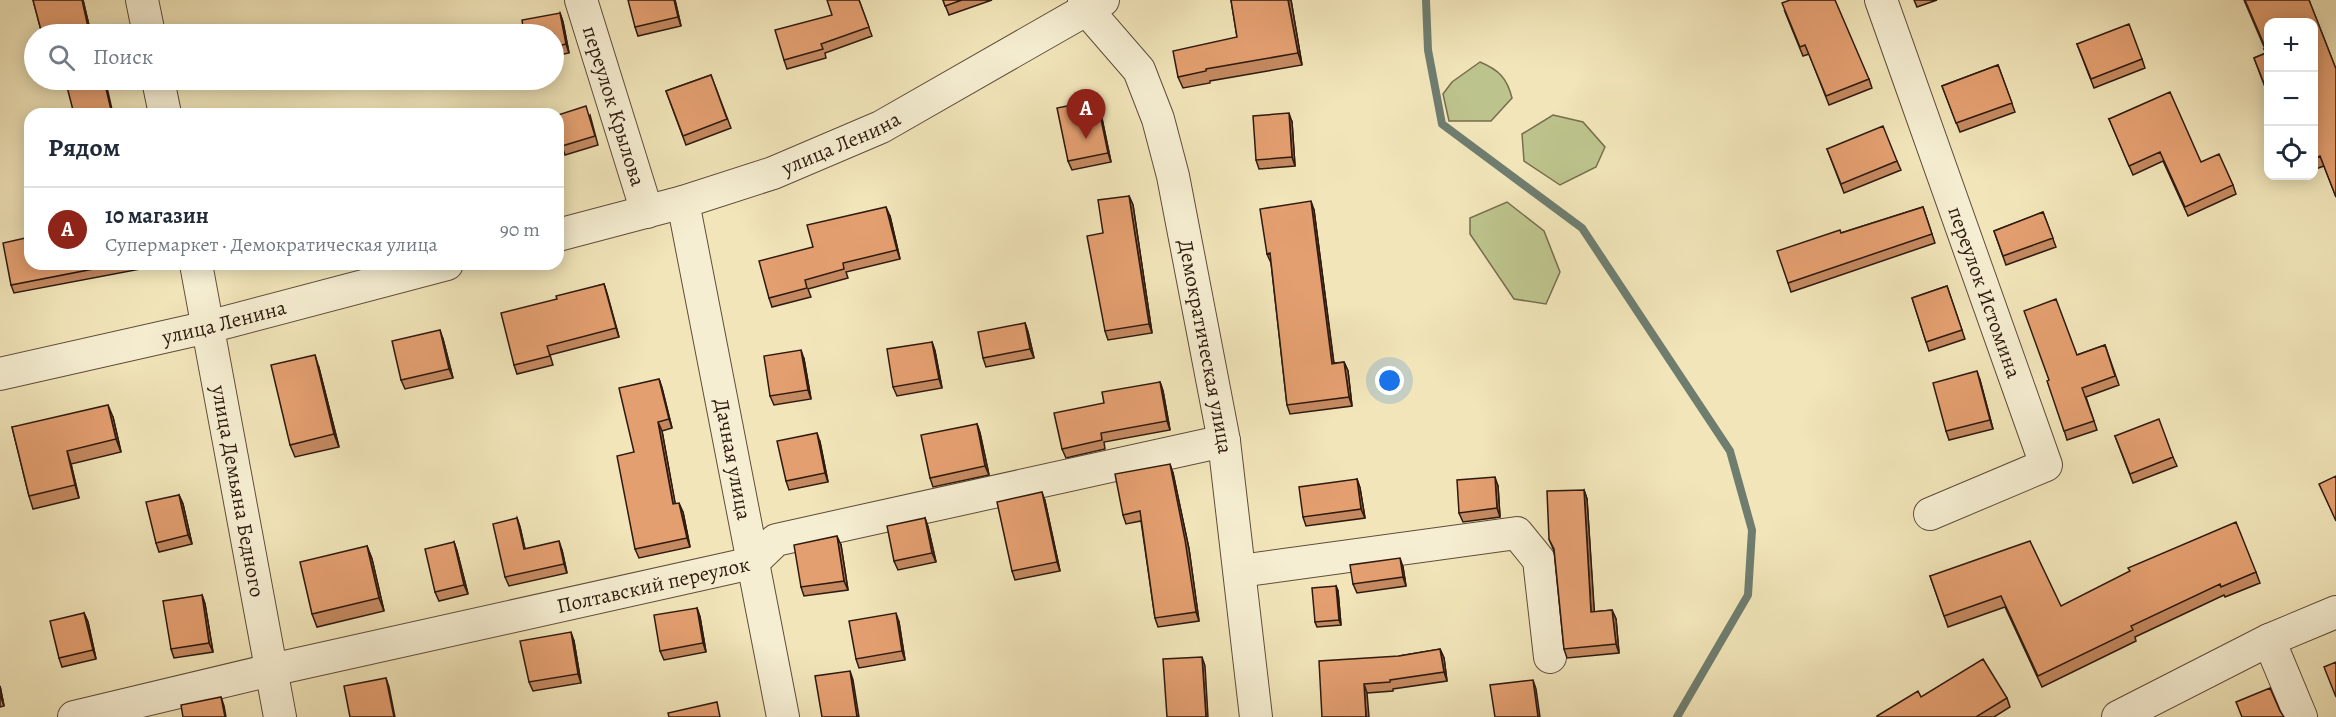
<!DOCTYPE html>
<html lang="ru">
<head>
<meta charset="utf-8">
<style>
  body { margin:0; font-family:Alegreya,serif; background:#f6f6f7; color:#1f2937 }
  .controls { position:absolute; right:18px; top:18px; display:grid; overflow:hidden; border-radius:12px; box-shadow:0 3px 15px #0003 }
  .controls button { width:54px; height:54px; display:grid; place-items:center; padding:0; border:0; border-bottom:2px solid #e0e1e3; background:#fff; color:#1f2937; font:30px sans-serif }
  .you { position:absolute; left:1390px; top:381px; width:21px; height:21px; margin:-15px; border:4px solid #fff; border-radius:50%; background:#1a73e8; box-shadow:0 0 0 9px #1a73e833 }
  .badge { display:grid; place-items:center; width:39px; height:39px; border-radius:50%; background:#8f2418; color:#fff; font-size:20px; font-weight:700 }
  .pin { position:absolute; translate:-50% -50px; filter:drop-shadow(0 2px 3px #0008) }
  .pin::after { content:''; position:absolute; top:32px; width:21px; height:18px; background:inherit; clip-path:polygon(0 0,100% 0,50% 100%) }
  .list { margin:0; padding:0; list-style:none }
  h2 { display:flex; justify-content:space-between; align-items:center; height:78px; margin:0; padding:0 24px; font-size:26px }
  h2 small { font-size:20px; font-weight:400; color:#747a83 }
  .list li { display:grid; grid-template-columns:39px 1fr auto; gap:18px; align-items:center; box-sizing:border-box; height:84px; padding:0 24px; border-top:2px solid #e0e1e3 }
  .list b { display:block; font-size:22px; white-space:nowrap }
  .list p { margin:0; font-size:20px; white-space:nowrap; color:#747a83 }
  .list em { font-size:20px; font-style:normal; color:#747a83 }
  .icon { flex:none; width:33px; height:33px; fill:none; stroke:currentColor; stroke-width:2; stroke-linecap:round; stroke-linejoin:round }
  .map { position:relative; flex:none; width:2336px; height:717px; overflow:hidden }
  .search { position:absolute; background:#fff; box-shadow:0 3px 15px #0003; left:24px; top:24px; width:540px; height:66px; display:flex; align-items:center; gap:15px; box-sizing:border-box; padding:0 21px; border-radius:33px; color:#747a83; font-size:22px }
  .panel { position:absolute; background:#fff; box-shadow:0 3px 15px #0003; left:24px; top:108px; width:540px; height:162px; border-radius:18px }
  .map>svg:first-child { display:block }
</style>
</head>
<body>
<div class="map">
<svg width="2336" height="717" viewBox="0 0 2336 717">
  <rect width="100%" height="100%" fill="#f1e5b9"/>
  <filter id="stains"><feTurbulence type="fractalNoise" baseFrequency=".00333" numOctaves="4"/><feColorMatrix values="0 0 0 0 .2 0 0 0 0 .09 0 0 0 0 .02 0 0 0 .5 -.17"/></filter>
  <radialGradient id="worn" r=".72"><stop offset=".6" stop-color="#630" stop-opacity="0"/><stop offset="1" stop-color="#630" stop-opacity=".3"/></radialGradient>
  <!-- green -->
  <path fill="#bdc38c" stroke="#766e4e" stroke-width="1.5" d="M1480,62c19,8 27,16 32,36l-21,23h-42l-6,-27 9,-12z
    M1553,115l30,7 22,25 -9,20 -36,18 -36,-24 -2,-27z
    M1507,202l37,29 16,41 -14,32 -32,-5 -44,-65v-16z"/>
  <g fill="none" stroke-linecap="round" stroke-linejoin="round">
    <!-- stream -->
    <path stroke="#6f7d6f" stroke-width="8" d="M1426,0l2,50 14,74 140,104 148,223 22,79 -4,65 -71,122"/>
    <!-- minor casing -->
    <g stroke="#5f4d3a" stroke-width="34">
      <g id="minor">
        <path d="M142,0l7,34"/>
        <path id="s1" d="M581,0l66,212"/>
        <path id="s2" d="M1084,0l3,10 52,60 19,49 15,57 51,265 32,276"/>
        <path id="s3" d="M1881,0l165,465 -116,49"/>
        <path d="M158,80l7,34"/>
        <path id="s4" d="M683,202l100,515"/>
        <path id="s5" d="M558,235l125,-33 90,-29 108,-46 222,-127"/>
        <path id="s6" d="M196,264l84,453"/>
        <path id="s7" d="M0,374l208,-47 239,-63"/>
        <path d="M1240,571l277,-38 22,27 11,97"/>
        <path d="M2269,640l32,77"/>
        <path id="s8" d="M74,717l197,-47 481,-107 24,-23 448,-99"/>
        <path d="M2118,717l151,-77 67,-28"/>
      </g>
    </g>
    <!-- minor -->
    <use href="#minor" stroke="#f6eed2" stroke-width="32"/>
  </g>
  <!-- wall -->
  <path fill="#c48960" stroke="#2e1a0f" stroke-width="1.5" d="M33,0h50l8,34h-49z
    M675,0l6,26 -43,10 -3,-9z
    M859,0l13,36 -47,17 1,5 -39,11 -3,-9 48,-45z
    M943,0h49l-43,15z
    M1231,0h60l11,65 -92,16v2l-27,5 -5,-11 59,-40z
    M1914,0h23l-20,7z
    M2244,0h65l27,69v128l-12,-31 -11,4v-148h-45v73l-14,-37 12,-5 -2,-4h1z
    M1785,12l84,67 3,9 -43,17 -20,-51 -6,2z
    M560,13l3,9 6,31 -15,3v-22z
    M2077,44l65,15 3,9 -51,20z
    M1998,65l17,47 -55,20 -18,-46z
    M711,75l20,53 -45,17 -20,-54z
    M209,80h55v2l-52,6z
    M1100,109l11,53 -39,8 -4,-9z
    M590,115l8,30 -33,10 -3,-9z
    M2109,119l92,43 32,23 3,9 -48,22 -25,-55 -30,14z
    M1292,122l3,44 -36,3 -3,-9z
    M1827,149l70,12 4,9 -57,23z
    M1129,196l4,9 19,128 -44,7 -3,-9 -2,-98z
    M1923,207l12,36 -144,49 -3,-9 53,-50z
    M1314,210l20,153 10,-1 4,9 4,35 -62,8 -3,-9 -16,-142 -4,-9z
    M2043,212l13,35 -50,18 -12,-34z
    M890,216l10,43 -54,13 2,6 -40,11 3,8 -39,10 -3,-9 44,-51z
    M30,264h115l1,4 -132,25 -3,-8z
    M604,284l15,53 -69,18 3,10 -36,9 -3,-9 43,-66z
    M1947,286l18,53 -36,12 -17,-53z
    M1025,323l3,9 6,26 -48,9 -3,-9z
    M443,339l10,39 -48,11 -4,-9z
    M932,342l3,9 7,37 -45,8 -4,-9z
    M2105,345l14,40 -33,12 11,33 -30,10 -18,-60 28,-25z
    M804,359l7,40 -37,6 -4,-9z
    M319,368l20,79 -44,10 -5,-12z
    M659,379l3,9 10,40 -10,3 13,73 8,8 7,35 -51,11 -4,-9z
    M1980,380l13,49 -44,11 -3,-9z
    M1160,382l3,9 7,39 -66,12 1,7 -39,9 -4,-9 42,-46z
    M113,417l8,35 -50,12 8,34 -46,11 -4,-13 -17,-69z
    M977,424l3,9 9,42 -56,12 -3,-9z
    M2115,436l58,21 4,9 -44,17z
    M820,442l8,40 -39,8 -3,-9z
    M1173,473l16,76 10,72 -41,6 -3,-9 -14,-97 -15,3 -3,-9z
    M1357,479l3,9 5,30 -59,8 -3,-9z
    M1498,486l2,31 -37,5 -4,-9z
    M1584,490l3,9 7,113 18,-2 4,9 3,34 -52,5 -3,-9 -10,-98 -5,-12z
    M179,495l4,9 9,40 -33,8 -3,-9z
    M1045,501l15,70 -45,9 -3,-9z
    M517,518l3,9 5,22 37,1 5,23 -58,13 -4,-9z
    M925,518l3,9 8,35 -38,8 -4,-9z
    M454,542l3,9 11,43 -29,7 -4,-9z
    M841,545l7,45 -44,6 -3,-9z
    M367,546l5,13 12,52 -67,16 -5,-13z
    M1403,567l3,19 -49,7 -4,-9z
    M2256,572l4,11 -35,14 -1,-2 -89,42 1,4 -94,46 -37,-80 -57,20 -18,-51 131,30z
    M1336,586l2,5 3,34 -24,2 -2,-5z
    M202,595l3,9 8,48 -39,6 -3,-9z
    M697,608l3,9 6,35 -42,8 -4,-9z
    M84,613l4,9 8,37 -34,8 -3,-9z
    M899,622l6,38 -46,8 -3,-9z
    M574,641l7,42 -48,8 -4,-9z
    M1440,649l4,9 3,23 -54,8v2l-26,2 -45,24 77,-61z
    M0,686l4,20 -4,1z
    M1921,697l86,1 3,9 -16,10h-117z"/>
  <!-- shaded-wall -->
  <path fill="#a06f4e" stroke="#2e1a0f" stroke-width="1.5" d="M82,0h1l8,34 -3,-7z
    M674,0h1l6,26 -3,-9z
    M1288,0h3l11,65 -4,-12z
    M560,13l3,9 6,31 -3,-9z
    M104,80l2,3 7,31h-1z
    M1097,100l3,9 11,53 -3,-9z
    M1289,113l3,9 3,44 -3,-9z
    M1129,196l4,9 19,128 -3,-9z
    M1311,201l3,9 21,163 -3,-9z
    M886,207l4,9 10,43 -3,-9z
    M604,284l3,9 12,44 -3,-9z
    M1025,323l3,9 6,26 -4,-9z
    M440,330l3,9 10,39 -4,-9z
    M932,342l3,9 7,37 -3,-9z
    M801,350l3,9 7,40 -3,-9z
    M315,355l4,13 20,79 -5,-13z
    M1344,362l4,9 4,35 -3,-9z
    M1977,371l3,9 13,49 -3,-9z
    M659,379l3,9 10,40 -3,-9z
    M1160,382l3,9 7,39 -3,-9z
    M108,405l5,12 8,35 -5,-13z
    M658,422l4,9 15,82 -4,-9z
    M977,424l3,9 9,42 -4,-9z
    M817,433l3,9 8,40 -3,-9z
    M67,451l4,13 8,34 -4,-13z
    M1170,464l3,9 16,76 10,72 -3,-9z
    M1495,477l3,9 2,31 -3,-9z
    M1357,479l3,9 5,30 -4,-9z
    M1584,490l3,9 8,122 -4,-9z
    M1042,492l3,9 15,70 -3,-9z
    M179,495l4,9 9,40 -4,-9z
    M679,503l4,9 7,35 -3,-9z
    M517,518l3,9 7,31 -3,-9z
    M925,518l3,9 8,35 -4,-9z
    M837,536l4,9 7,45 -4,-9z
    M559,541l3,9 5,23 -3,-9z
    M454,542l3,9 11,43 -4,-9z
    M367,546l5,13 12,52 -5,-13z
    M1400,558l3,9 3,19 -3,-9z
    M1336,586l2,5 3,34 -2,-5z
    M202,595l3,9 8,48 -4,-9z
    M697,608l3,9 6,35 -3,-9z
    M1612,610l4,9 3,34 -3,-9z
    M84,613l4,9 8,37 -3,-9z
    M896,613l3,9 6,38 -3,-9z
    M571,632l3,9 7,42 -3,-9z
    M1440,649l4,9 3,23 -3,-9z
    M1202,657l3,9 3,51h-2z
    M850,671l3,9 6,37h-2z
    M386,678l3,9 6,30h-1z
    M1533,680l3,9 4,28h-2z
    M1364,684l3,9 2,24h-3z
    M0,686l4,20 -4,-11z
    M221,697l3,9 2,11h-1z"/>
  <!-- building -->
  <path fill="#e49f70" stroke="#2e1a0f" stroke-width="1.5" d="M33,0h49l6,27 -32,7h-14z
    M628,0h46l4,17 -43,10z
    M827,0h32l10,27 -48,17 2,5 -39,11 -9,-30 57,-15z
    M943,0h19l-17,6z
    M1231,0h57l10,53 -92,16v2l-28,6 -5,-26 64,-14z
    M1790,0h45l34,79 -43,17 -21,-51 -5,2 -18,-44z
    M2245,0h64l27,69v128l-16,-41 -7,3v-137h-45v69h-1l-13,-33 12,-5 -2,-4h2z
    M560,13l6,31 -12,3v-13h-30l-2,-14z
    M2129,24l13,35 -51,20 -14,-35z
    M1998,65l14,38 -56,20 -14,-37z
    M711,75l16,44 -44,17 -17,-45z
    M81,80h23l8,34h-38l-8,-31z
    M2170,92l31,70 18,-8 14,31 -48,22 -25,-55 -31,14 -20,-47z
    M1097,100l11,53 -40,8 -11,-53z
    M586,106l9,30 -33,10 -4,-13v-18z
    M1289,113l3,44 -36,3 -3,-44z
    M1883,126l14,35 -56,23 -14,-35z
    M1129,196l20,128 -44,7 -18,-95 16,-3 -5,-33z
    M1311,201l21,163 12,-2 5,35 -62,8 -17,-152 -3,1 -7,-45z
    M886,207l11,43 -54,13 1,6 -39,11 2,8 -38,10 -10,-37 54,-14 -6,-22z
    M1923,207l9,27 -144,49 -11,-32 63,-21 1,3z
    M2043,212l10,26 -50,18 -9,-25z
    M30,237v27h89l-108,21 -8,-42z
    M604,284l12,44 -69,18 3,10 -36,9 -13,-52 56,-14 -1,-3z
    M1947,286l15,44 -36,12 -14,-44z
    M2056,299l21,56 28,-10 10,31 -33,12 12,33 -30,10 -17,-50 2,-1 -25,-69z
    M1025,323l5,26 -47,9 -5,-26z
    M440,330l9,39 -48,11 -9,-39z
    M932,342l7,37 -46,8 -6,-38z
    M801,350l7,40 -38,6 -6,-40z
    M315,355l19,79 -44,11 -19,-80z
    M1977,371l13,49 -44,11 -13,-48z
    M659,379l10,40 -11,3 15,82 6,-1 8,35 -52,11 -18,-93 17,-4 -15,-64z
    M1160,382l7,39 -66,12 1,7 -40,9 -8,-36 50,-10 -2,-11z
    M108,405l8,34 -49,12 8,34 -46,11 -17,-69z
    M2159,419l14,38 -43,17 -15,-38z
    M977,424l8,42 -55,12 -9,-43z
    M817,433l8,40 -39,8 -9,-40z
    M1170,464l15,76 11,72 -41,6 -15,-107 -17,4 -8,-41z
    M2336,476v45l-17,-37z
    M1495,477l2,31 -38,5 -2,-33z
    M1357,479l4,30 -58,8 -4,-30z
    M1584,490l7,122 21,-2 4,34 -52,5 -10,-100 -5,-10 -2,-48z
    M1042,492l15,70 -45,9 -15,-69z
    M179,495l9,40 -32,8 -10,-41z
    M517,518l7,31 35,-8 5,23 -59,13 -12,-53z
    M925,518l7,35 -38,8 -7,-35z
    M2236,522l20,50 -35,15 -1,-3 -89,42 2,4 -95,46 -37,-80 -57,20 -14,-40 100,-35 31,65 69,-35 -2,-3z
    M837,536l7,45 -43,6 -7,-42z
    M454,542l10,43 -29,7 -10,-43z
    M367,546l12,52 -67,16 -12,-52z
    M1400,558l3,19 -50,7 -3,-19z
    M1336,586l3,34 -24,2 -3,-34z
    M202,595l7,48 -38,6 -8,-48z
    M697,608l6,35 -43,8 -6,-36z
    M84,613l9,37 -34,8 -9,-37z
    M896,613l6,38 -46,8 -7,-38z
    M571,632l7,42 -49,8 -9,-41z
    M1440,649l4,23 -54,8v2l-26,2 2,33h-44l-3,-56 80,-5z
    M1202,657l4,60h-39l-4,-58z
    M1983,659l24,39 -31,19h-99v-1l41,-25 3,6z
    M2336,662v35l-12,-30z
    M850,671l7,46h-35l-7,-41z
    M386,678l8,39h-44l-6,-31z
    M1533,680l5,37h-43l-5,-32z
    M2270,688l10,23 4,6h-42l-6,-15z
    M221,697l4,20h-42l-2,-12z
    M717,702l3,15h-51l-1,-4z"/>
  <g text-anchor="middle" stroke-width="5" stroke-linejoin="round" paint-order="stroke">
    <!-- street labels -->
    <g font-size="21" fill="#2e1a0f" stroke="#f6eed2">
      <text dy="7" stroke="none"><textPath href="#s1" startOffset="111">переулок Крылова</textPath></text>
      <text dy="7" stroke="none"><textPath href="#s5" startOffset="298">улица Ленина</textPath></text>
      <text dy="7" stroke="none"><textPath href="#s3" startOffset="310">переулок Истомина</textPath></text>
      <text dy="7" stroke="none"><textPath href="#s7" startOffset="230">улица Ленина</textPath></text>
      <text dy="7" stroke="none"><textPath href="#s2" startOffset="375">Демократическая улица</textPath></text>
      <text dy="7" stroke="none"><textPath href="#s4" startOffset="262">Дачная улица</textPath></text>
      <text dy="7" stroke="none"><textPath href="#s6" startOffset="231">улица Демьяна Бедного</textPath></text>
      <text dy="7" stroke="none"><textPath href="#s8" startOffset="594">Полтавский переулок</textPath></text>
    </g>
  </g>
  <rect width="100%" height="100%" filter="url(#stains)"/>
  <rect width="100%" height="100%" fill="url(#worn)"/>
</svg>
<div class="controls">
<button>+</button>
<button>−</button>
<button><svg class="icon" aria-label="locate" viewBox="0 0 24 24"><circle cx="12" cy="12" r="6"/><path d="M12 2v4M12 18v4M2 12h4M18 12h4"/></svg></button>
</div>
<div class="you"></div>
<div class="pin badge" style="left:1086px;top:139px">A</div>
<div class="search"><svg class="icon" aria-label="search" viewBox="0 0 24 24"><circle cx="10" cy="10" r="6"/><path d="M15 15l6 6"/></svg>Поиск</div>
<section class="panel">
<h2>Рядом<small></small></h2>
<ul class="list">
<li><span class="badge">A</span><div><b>10 магазин</b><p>Супермаркет · Демократическая улица</p></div><em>90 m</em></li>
</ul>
</section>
</div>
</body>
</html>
